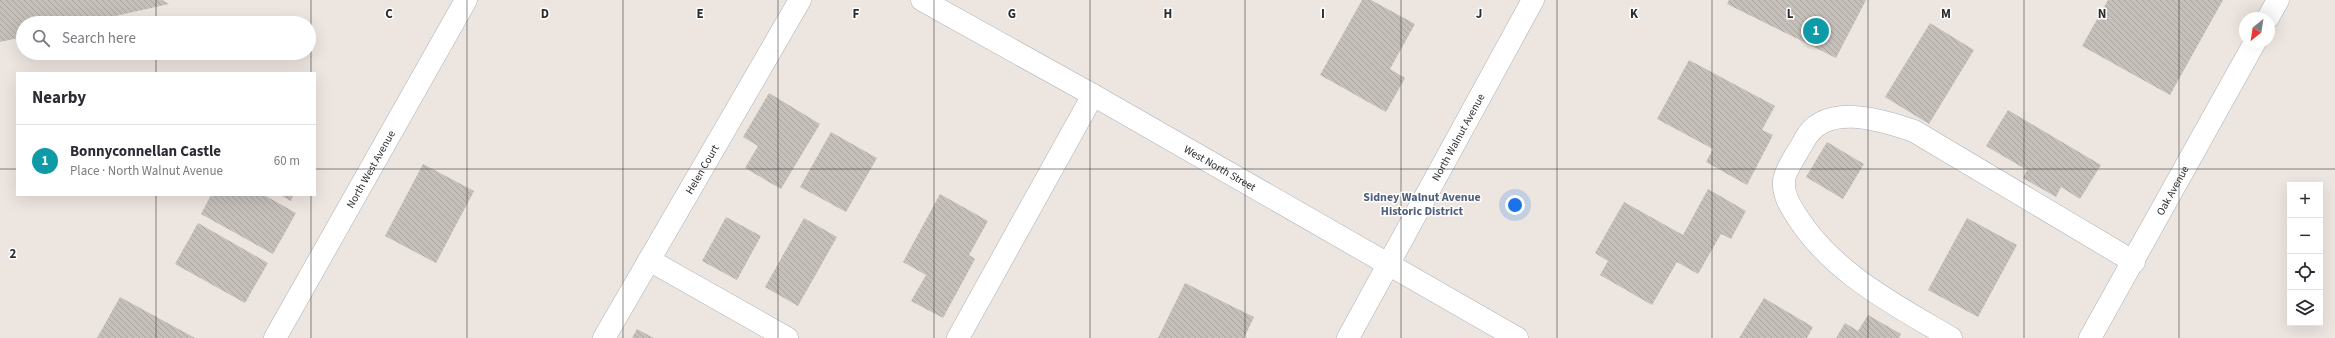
<!DOCTYPE html>
<html lang="en">
<head>
<meta charset="utf-8">
<style>
  body { margin:0; font-family:"Source Sans 3",sans-serif; background:#f2f2f3; color:#2b2b33 }
  .controls { position:absolute; right:12px; bottom:12px; display:grid; overflow:hidden; border-radius:0px; box-shadow:0 4px 16px #0002 }
  .controls button { width:36px; height:36px; display:grid; place-items:center; padding:0; border:0; border-bottom:1px solid #e1e1e2; background:#fff; color:#2b2b33; font:20px sans-serif }
  .compass { position:absolute; left:2239px; top:12px; width:36px; height:36px; border-radius:50%; background:#fff; box-shadow:0 4px 16px #0002; rotate:210deg }
  .you { position:absolute; left:1515px; top:205px; width:14px; height:14px; margin:-10px; border:3px solid #fff; border-radius:50%; background:#1a73e8; box-shadow:0 0 0 6px #1a73e833 }
  .badge { display:grid; place-items:center; width:26px; height:26px; border-radius:50%; background:#4a83f0; color:#fff; font-size:13px; font-weight:700 }
  .pin { position:absolute; translate:-50% -50%; border:2px solid #fff; box-shadow:0 1px 4px #0006 }
  .list { margin:0; padding:0; list-style:none }
  h2 { display:flex; justify-content:space-between; align-items:center; height:52px; margin:0; padding:0 16px; font-size:17px }
  h2 small { font-size:13px; font-weight:400; color:#7c7c81 }
  .list li { display:grid; grid-template-columns:26px 1fr auto; gap:12px; align-items:center; box-sizing:border-box; height:72px; padding:0 16px; border-top:1px solid #e1e1e2 }
  .list b { display:block; font-size:15px; white-space:nowrap }
  .list p { margin:0; font-size:13px; white-space:nowrap; color:#7c7c81 }
  .list em { font-size:13px; font-style:normal; color:#7c7c81 }
  .icon { flex:none; width:22px; height:22px; fill:none; stroke:currentColor; stroke-width:2; stroke-linecap:round; stroke-linejoin:round }
  .map { position:relative; flex:none; width:2335px; height:338px; overflow:hidden }
  .search { position:absolute; background:#fff; box-shadow:0 4px 16px #0002; left:16px; top:16px; width:300px; height:44px; display:flex; align-items:center; gap:10px; box-sizing:border-box; padding:0 14px; border-radius:22px; color:#7c7c81; font-size:15px }
  .panel { position:absolute; background:#fff; box-shadow:0 4px 16px #0002; left:16px; top:72px; width:300px; height:124px; border-radius:0px }
  .map>svg:first-child { display:block }
</style>
</head>
<body>
<div class="map">
<svg width="2335" height="338" viewBox="0 0 2335 338">
  <defs>
    <pattern id="building-back-hatch" width="6" height="6" patternUnits="userSpaceOnUse"><rect width="6" height="6" fill="#c6c0bb"/><path d="M-1 5l2 2M0 0l6 6M5-1l2 2" fill="none" stroke="#aaa5a1"/></pattern>
  </defs>
  <rect width="100%" height="100%" fill="#ede5e0"/>
  <!-- building -->
  <path fill="url(#building-back-hatch)" d="M0,0h162l7,4 -85,19h-61v14l-23,5z
    M1362,0h9l44,24 -25,45 15,9 -19,34 -66,-37z
    M1729,0h137l-30,58 -109,-54z
    M2108,0h115l-53,95 -88,-49z
    M1930,23l44,27 -45,74 -44,-27z
    M1689,60l86,46 -13,24 11,5 -26,50 -41,-23 7,-13 -56,-30z
    M769,93l51,31 -39,65 -36,-21 13,-22 -15,-9z
    M2008,110l93,55 -21,34 -19,-12 -5,10 -33,-19 4,-8 -41,-24z
    M831,132l46,26 -31,54 -46,-25z
    M1827,142l37,22 -21,35 -37,-22z
    M423,164l51,27 -38,72 -51,-27z
    M1708,189l38,22 -15,28 -10,-5 -23,40 -21,-12 -25,43 -52,-30 8,-14 -13,-8 29,-51 59,33z
    M940,194l48,27 -19,34 6,4 -32,59 -32,-17 15,-26 -23,-13z
    M211,195h53l32,18 -23,41 -72,-40z
    M280,195h13l-2,6z
    M726,217l35,19 -24,44 -35,-19z
    M804,218l33,19 -39,69 -33,-19z
    M1967,218l50,27 -39,72 -50,-27z
    M198,223l70,40 -23,40 -70,-39z
    M1185,283l69,34 -10,21h-86z
    M120,297l75,41h-98z
    M1764,298l49,29 -6,11h-68z
    M1868,315l33,19 -2,4h-63l9,-15 13,8z
    M637,329l17,9h-22z"/>
  <g fill="none" stroke-linecap="round" stroke-linejoin="round">
    <!-- minor casing -->
    <g stroke="#acb0b8" stroke-width="23">
      <g id="minor">
        <path id="s1" d="M922,0l171,95 424,243"/>
        <path d="M2268,18l10,-18"/>
        <path d="M649,260l138,78"/>
        <path id="s2" d="M275,338l191,-338"/>
        <path id="s3" d="M604,338l196,-338"/>
        <path d="M958,338l135,-243"/>
        <path id="s4" d="M1348,338l185,-338"/>
        <path d="M1951,338c-56,-33 -120,-66 -155,-123 -7,-11 -13,-21 -12,-34 0,-9 15,-31 20,-40 20,-40 77,-21 110,-10l220,131"/>
        <path id="s5" d="M2090,338l165,-296"/>
      </g>
    </g>
    <!-- minor -->
    <use href="#minor" stroke="#fff" stroke-width="22"/>
  </g>
  <!-- grid -->
  <path fill="none" stroke="#2c2c2c" stroke-width="1" stroke-opacity="0.55" d="M156,0v23M311,0v73M467,0v338M623,0v338M778,0v338M934,0v338M1090,0v338M1245,0v338M1401,0v338M1557,0v338M1712,0v338M1868,0v338M2024,0v338M2179,0v338M156,53v20M0,169h17M315,169h2020M156,195v143M311,195v143"/>
  <g text-anchor="middle" stroke-width="3" stroke-linejoin="round" paint-order="stroke">
    <!-- street labels -->
    <g font-size="11" fill="#2c2c2c" stroke="#fff">
      <text dy="4" stroke="none"><textPath href="#s4" startOffset="229">North Walnut Avenue</textPath></text>
      <text dy="4" stroke="none"><textPath href="#s1" startOffset="342">West North Street</textPath></text>
      <text dy="4" stroke="none"><textPath href="#s2" startOffset="194">North West Avenue</textPath></text>
      <text dy="4" stroke="none"><textPath href="#s3" startOffset="195">Helen Court</textPath></text>
      <text dy="4" stroke="none"><textPath href="#s5" startOffset="169">Oak Avenue</textPath></text>
    </g>
    <!-- neighbourhood labels -->
    <g font-size="12" font-weight="bold" fill="#4f5e7b" stroke="#fff">
      <text x="1422" y="201">Sidney Walnut Avenue<tspan x="1422" dy="14">Historic District</tspan></text>
    </g>
  </g>
  <g font-size="13" text-anchor="middle" font-weight="bold" fill="#2c2c2c" stroke="#fff" stroke-width="3" stroke-linejoin="round" paint-order="stroke">
    <text x="389" y="18">C</text>
    <text x="545" y="18">D</text>
    <text x="700" y="18">E</text>
    <text x="856" y="18">F</text>
    <text x="1012" y="18">G</text>
    <text x="1168" y="18">H</text>
    <text x="1323" y="18">I</text>
    <text x="1479" y="18">J</text>
    <text x="1634" y="18">K</text>
    <text x="1790" y="18">L</text>
    <text x="1946" y="18">M</text>
    <text x="2102" y="18">N</text>
    <text x="13" y="258">2</text>
  </g>
</svg>
<div class="controls">
<button>+</button>
<button>−</button>
<button><svg class="icon" aria-label="locate" viewBox="0 0 24 24"><circle cx="12" cy="12" r="6"/><path d="M12 2v4M12 18v4M2 12h4M18 12h4"/></svg></button>
<button><svg class="icon" aria-label="layers" viewBox="0 0 24 24"><path d="M12 4l9 5-9 5-9-5zM3 14l9 5 9-5"/></svg></button>
</div>
<svg class="compass" viewBox="-18 -18 36 36"><path d="M0-13l5 13h-10z" fill="#e53935"/><path d="M0 13l5-13h-10z" fill="#7c7c81"/></svg>
<div class="you"></div>
<div class="pin badge" style="left:1816px;top:31px;background:#0f9aa8">1</div>
<div class="search"><svg class="icon" aria-label="search" viewBox="0 0 24 24"><circle cx="10" cy="10" r="6"/><path d="M15 15l6 6"/></svg>Search here</div>
<section class="panel">
<h2>Nearby<small></small></h2>
<ul class="list">
<li><span class="badge" style="background:#0f9aa8">1</span><div><b>Bonnyconnellan Castle</b><p>Place · North Walnut Avenue</p></div><em>60 m</em></li>
</ul>
</section>
</div>
</body>
</html>
